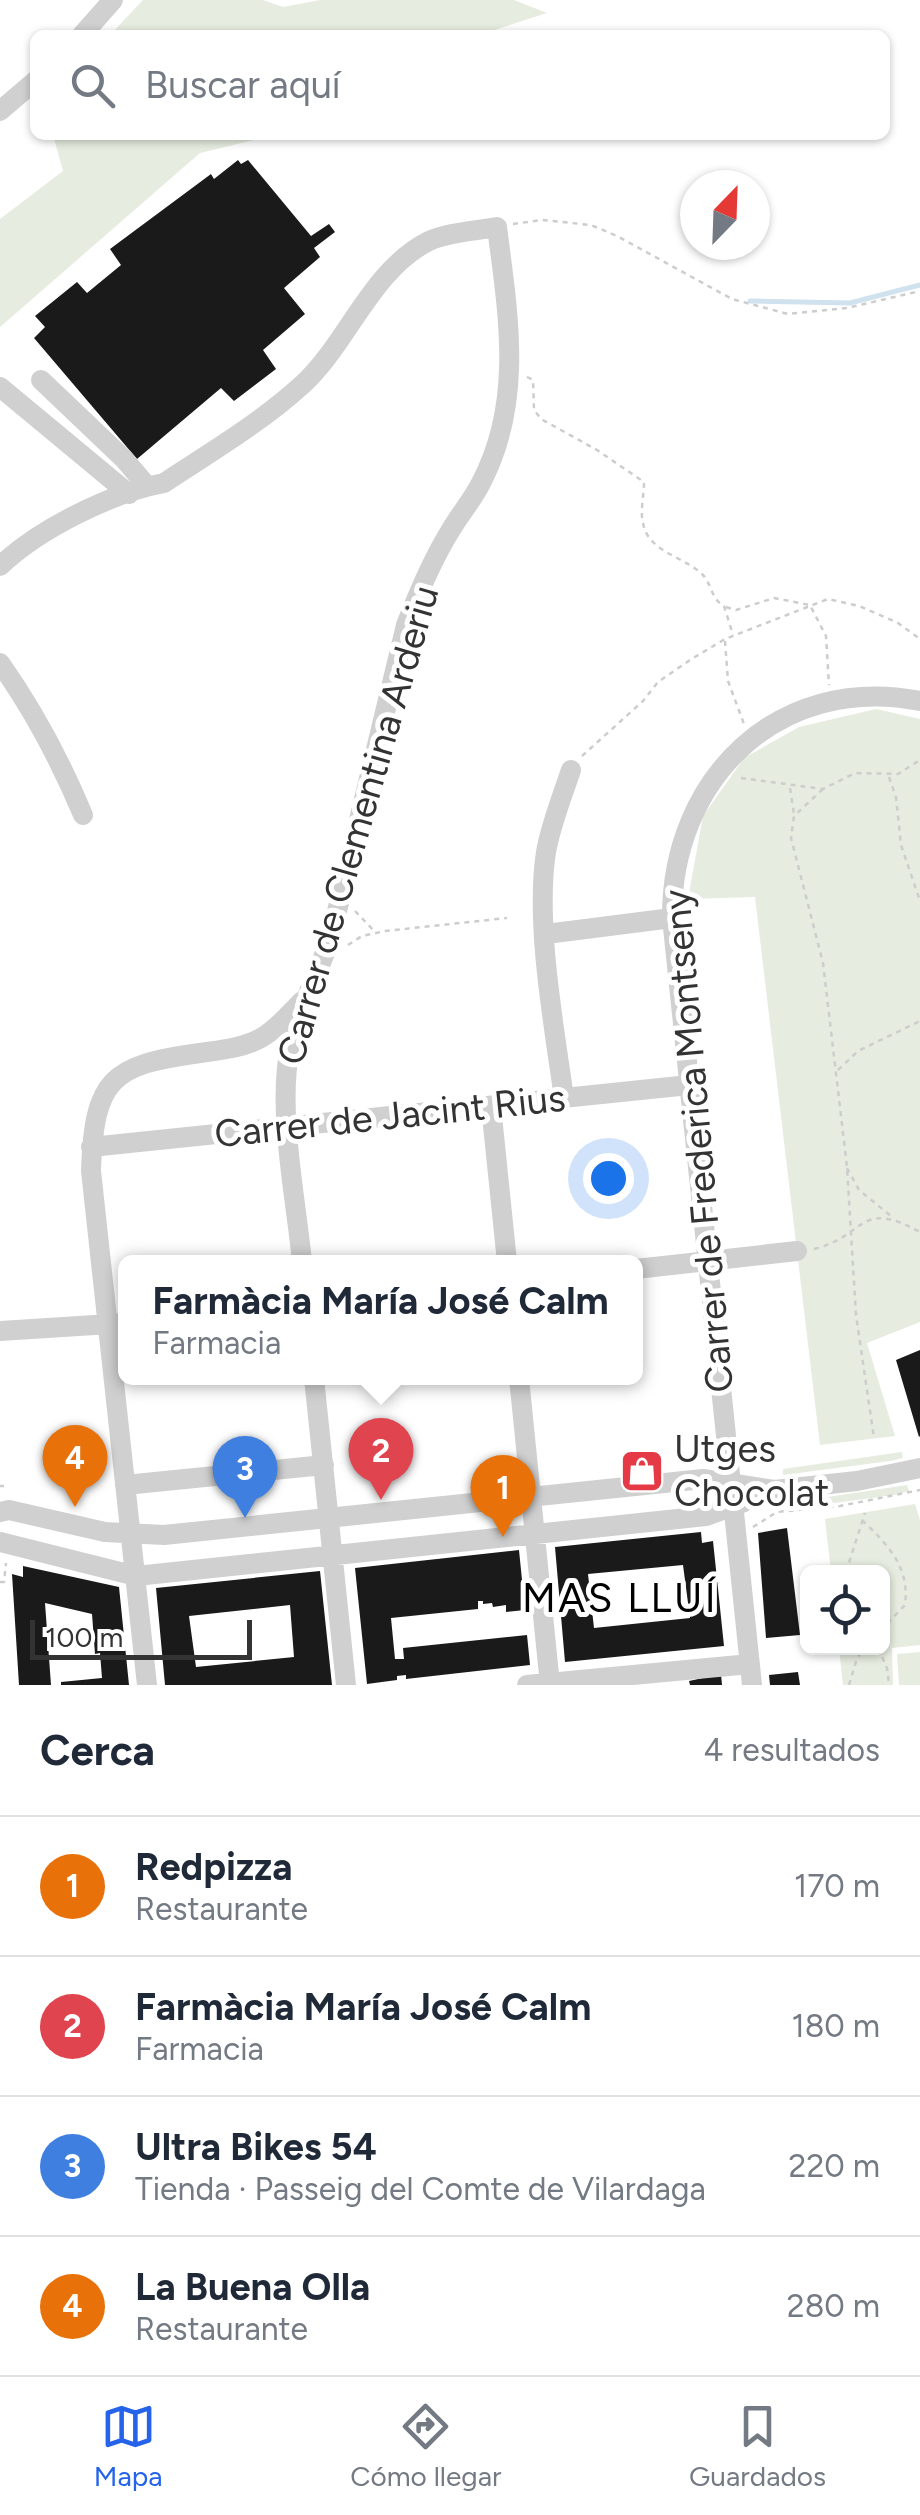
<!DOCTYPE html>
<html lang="es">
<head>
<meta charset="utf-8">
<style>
  body { margin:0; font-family:Figtree,sans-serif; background:#f6f6f7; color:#1f2937 }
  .controls { position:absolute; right:30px; bottom:30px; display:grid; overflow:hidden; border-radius:15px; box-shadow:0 2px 8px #0004 }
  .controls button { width:90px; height:90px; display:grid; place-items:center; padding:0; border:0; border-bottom:2px solid #e0e1e3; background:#fff; color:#1f2937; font:50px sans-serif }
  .compass { position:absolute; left:680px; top:170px; width:90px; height:90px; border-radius:50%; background:#fff; box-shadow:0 2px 8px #0004; rotate:23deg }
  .scale { position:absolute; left:30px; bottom:25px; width:222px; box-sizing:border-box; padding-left:10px; border:5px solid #333; border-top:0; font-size:28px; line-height:35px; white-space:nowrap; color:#333; -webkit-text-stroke:8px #fff; paint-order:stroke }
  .you { position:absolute; left:608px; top:1178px; width:35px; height:35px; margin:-25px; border:8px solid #fff; border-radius:50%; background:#1a73e8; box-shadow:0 0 0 15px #1a73e833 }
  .badge { display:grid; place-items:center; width:65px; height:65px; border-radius:50%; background:#2563eb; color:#fff; font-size:32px; font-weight:700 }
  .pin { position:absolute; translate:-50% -82px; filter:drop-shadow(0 2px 5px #0008) }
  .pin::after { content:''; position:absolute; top:52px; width:35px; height:30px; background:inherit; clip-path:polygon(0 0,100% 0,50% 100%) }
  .popup { position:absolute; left:118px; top:1255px; width:525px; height:130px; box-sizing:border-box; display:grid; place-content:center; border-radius:15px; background:#fff; filter:drop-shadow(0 2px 8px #0005); font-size:32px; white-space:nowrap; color:#747a83 }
  .popup b { font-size:38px; color:#1f2937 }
  .popup::after { content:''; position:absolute; left:50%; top:100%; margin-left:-20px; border:20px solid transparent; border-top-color:#fff }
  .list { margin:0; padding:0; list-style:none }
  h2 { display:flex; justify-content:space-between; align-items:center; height:130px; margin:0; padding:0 40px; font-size:42px }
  h2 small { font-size:32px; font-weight:400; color:#747a83 }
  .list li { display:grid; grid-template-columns:65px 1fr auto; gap:30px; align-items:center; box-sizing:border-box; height:140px; padding:0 40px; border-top:2px solid #e0e1e3 }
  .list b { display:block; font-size:38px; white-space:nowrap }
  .list p { margin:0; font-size:32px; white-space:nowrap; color:#747a83 }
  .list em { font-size:32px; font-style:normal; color:#747a83 }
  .icon { flex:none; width:55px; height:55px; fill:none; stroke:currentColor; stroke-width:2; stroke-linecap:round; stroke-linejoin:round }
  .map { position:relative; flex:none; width:920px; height:1685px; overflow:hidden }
  .search { position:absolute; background:#fff; box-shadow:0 2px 8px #0004; left:30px; right:30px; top:30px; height:110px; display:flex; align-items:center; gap:25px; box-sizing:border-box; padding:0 35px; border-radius:15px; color:#747a83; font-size:38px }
  .sheet { height:690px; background:#fff }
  nav { display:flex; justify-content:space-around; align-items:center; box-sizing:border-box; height:140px; border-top:2px solid #e0e1e3; background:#fff; font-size:28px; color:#747a83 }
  nav a { display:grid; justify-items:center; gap:5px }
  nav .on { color:#2563eb }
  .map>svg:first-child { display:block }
</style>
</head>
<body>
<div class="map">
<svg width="920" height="1685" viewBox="0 0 920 1685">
  <rect width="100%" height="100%" fill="#fff"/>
  <!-- green -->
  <path fill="#e6ecdf" d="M143,0h120l20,7 37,-7h194l33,13 -68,22h-369z
    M53,135h221l-74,18 -200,174v-108l63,-48z
    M876,709l44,10v603l-53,21 28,93 -75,9 -65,-548 -67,2 15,-83 41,-58 55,-31z
    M902,1452l1,6 -13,3 -107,14v-6z
    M907,1485l2,6 -15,4 -105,14 -1,-6z
    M915,1504l5,16v125l-28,3 1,37h-50l-4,-37h43v-76h-51l-6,-53z
    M920,1652v33h-21l-2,-31z"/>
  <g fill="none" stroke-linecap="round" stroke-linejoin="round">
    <!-- stream -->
    <path stroke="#cfe2ee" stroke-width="5" d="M750,301l100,2 70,-18"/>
  </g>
  <!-- building -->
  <path fill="#1a1a1a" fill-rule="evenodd" d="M238,160l3,4 7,-4 63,76 18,-12 6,8 -21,16 6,9 -36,31 21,26 -42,36 13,19 -42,32 -13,-13 -84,71 -103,-121 11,-11 -10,-11 42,-34 10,11 34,-28 -11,-16 101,-75 3,5z
    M920,1350v86l-1,1 -23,-77z
    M787,1528l13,107 -34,3 -8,-105z
    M701,1532l1,11 11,-2 11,105 -159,16 -10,-115zM683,1565l7,53 -96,10 -6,-54z
    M519,1550l6,60 -19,2v-7l-13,2 -1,-4 -9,1v-3h-5v8l-87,9 4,41h9l-1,-11 124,-13 3,30 -124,14v-4l-9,1v4l-30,4 -12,-116z
    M23,1566l96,21 10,98h-68v-3l41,-4 -2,-25 -5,1 -3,-40 -47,-11 6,82h-32l-7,-111 11,3z
    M320,1571l12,114h-167l-9,-97zM290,1605l4,52 -98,10 -7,-51z
    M798,1672l2,13h-30l-1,-10z
    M721,1674l1,11h-32l-1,-4z"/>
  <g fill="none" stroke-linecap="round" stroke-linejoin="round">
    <!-- path -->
    <path stroke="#cdcdcd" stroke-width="2.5" stroke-dasharray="5 5" stroke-linecap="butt" d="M513,224l29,-4 49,5 26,11 115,63 56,15 59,-6 73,-17
      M527,377l6,3 1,30 7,9 56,31 47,32c0,13 -4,29 -1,41 5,29 40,33 59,51 10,10 9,25 22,32l9,29
      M726,607l10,3 38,-12 36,7 16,31 3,49
      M725,641l3,40 16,43
      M582,756l61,-55 15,-19 32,-22 35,-21 103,-40 31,7 39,17 22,16
      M889,777l7,20 5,48 19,56
      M741,778l82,11 32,-16 43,1 22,-14
      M790,788l4,26
      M823,789l-29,27 -3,22 32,125 24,204 9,148 18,123
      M355,911l22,23
      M348,945l14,-9 23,-5 122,-13
      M838,1070l20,-19 62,-30
      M847,1168l12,22 32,26
      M814,1249c53,-13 44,-51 106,-17
      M0,1486h4
      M862,1520c26,25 48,47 43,85l-23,24
      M753,1527l24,-15 63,-6 80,-16
      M846,1572l19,-59
      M0,1582h4l2,-19
      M878,1648l9,20 2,17
      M849,1685l8,-27 8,-10"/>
    <!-- minor -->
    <path stroke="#d0d0d0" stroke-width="20" d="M82,35l31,-35
      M0,111l35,-30
      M41,380l83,79 23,27
      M0,387l129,107
      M0,566c39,-37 111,-73 164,-83 47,-31 96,-60 138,-98 46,-42 69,-115 127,-144 19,-9 47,-10 68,-14 11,87 27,174 -16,256 -8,16 -20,30 -29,45 -19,30 -33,63 -46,97l-74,307c-11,39 -34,76 -42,116 -13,62 6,150 12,214
      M0,663c34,48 60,97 83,152
      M546,934l126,-16
      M564,1098c-10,-72 -29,-175 -18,-246 5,-28 16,-55 25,-82
      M491,1106l16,156
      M91,1147l598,-62
      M636,1269l161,-18
      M0,1331l126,-8
      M314,1378l32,307
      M519,1378l31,307
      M125,1485l199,-20
      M0,1512l9,-2 96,22 59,3 539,-56 71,11 83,-9 63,-13
      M0,1542l136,34 570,-60 38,-14
      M147,1685l-56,-514c3,-92 20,-106 109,-118 20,-3 43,-5 61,-15 16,-9 28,-24 41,-37
      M527,1685l223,-21
      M752,1685l-80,-767c-1,-139 106,-245 248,-217"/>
  </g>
  <!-- icons -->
  <defs>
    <g id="shop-square" transform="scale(2.25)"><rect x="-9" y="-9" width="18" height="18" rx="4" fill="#e63946" stroke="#fff"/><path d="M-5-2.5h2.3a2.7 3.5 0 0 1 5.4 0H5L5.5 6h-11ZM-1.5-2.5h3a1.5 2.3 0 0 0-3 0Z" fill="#fff"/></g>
  </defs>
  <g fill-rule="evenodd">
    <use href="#shop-square" x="642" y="1471"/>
  </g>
  <g text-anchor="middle" stroke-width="10" stroke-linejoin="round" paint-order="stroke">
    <!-- street labels -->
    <g font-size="38" fill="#333" stroke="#fff">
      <text transform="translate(358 825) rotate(-74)" y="13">Carrer de Clementina Arderiu</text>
      <text transform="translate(390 1116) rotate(-6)" y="13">Carrer de Jacint Rius</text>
      <text transform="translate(698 1141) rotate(-95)" y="13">Carrer de Frederica Montseny</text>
    </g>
    <!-- poi labels -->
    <g font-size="38" fill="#333" stroke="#fff" text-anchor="start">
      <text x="674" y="1462">Utges<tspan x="674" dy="44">Chocolat</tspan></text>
    </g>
    <!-- neighbourhood labels -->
    <g font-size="40" letter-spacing="2.5" fill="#000" stroke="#fff">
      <text x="620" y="1612">MAS LLUÍ</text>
    </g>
  </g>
</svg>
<div class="controls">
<button><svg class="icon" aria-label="locate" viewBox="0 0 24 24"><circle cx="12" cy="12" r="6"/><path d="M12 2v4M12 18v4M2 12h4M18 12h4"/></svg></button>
</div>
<svg class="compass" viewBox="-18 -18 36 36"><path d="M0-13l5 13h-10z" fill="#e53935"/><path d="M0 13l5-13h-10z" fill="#747a83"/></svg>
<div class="scale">100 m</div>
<div class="you"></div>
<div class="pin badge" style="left:503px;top:1537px;background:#e8710a">1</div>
<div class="pin badge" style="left:381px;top:1500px;background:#e0444e">2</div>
<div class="popup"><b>Farmàcia María José Calm</b>Farmacia</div>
<div class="pin badge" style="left:245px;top:1518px;background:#3f7fe0">3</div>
<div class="pin badge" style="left:75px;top:1507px;background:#e8710a">4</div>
<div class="search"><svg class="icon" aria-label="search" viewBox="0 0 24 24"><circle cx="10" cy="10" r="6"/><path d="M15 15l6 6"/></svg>Buscar aquí</div>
</div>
<section class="sheet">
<h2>Cerca<small>4 resultados</small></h2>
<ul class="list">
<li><span class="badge" style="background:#e8710a">1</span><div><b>Redpizza</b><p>Restaurante</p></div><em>170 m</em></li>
<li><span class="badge" style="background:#e0444e">2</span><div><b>Farmàcia María José Calm</b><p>Farmacia</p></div><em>180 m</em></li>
<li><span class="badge" style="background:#3f7fe0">3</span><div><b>Ultra Bikes 54</b><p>Tienda · Passeig del Comte de Vilardaga</p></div><em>220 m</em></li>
<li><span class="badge" style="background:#e8710a">4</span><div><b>La Buena Olla</b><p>Restaurante</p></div><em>280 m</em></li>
</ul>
</section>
<nav>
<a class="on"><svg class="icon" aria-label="map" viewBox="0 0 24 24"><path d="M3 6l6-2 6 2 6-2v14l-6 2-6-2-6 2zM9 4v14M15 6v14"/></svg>Mapa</a>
<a><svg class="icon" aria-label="directions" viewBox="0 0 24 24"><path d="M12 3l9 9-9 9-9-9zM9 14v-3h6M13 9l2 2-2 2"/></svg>Cómo llegar</a>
<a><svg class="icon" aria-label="saved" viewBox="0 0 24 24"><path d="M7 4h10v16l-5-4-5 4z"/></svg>Guardados</a>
</nav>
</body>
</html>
